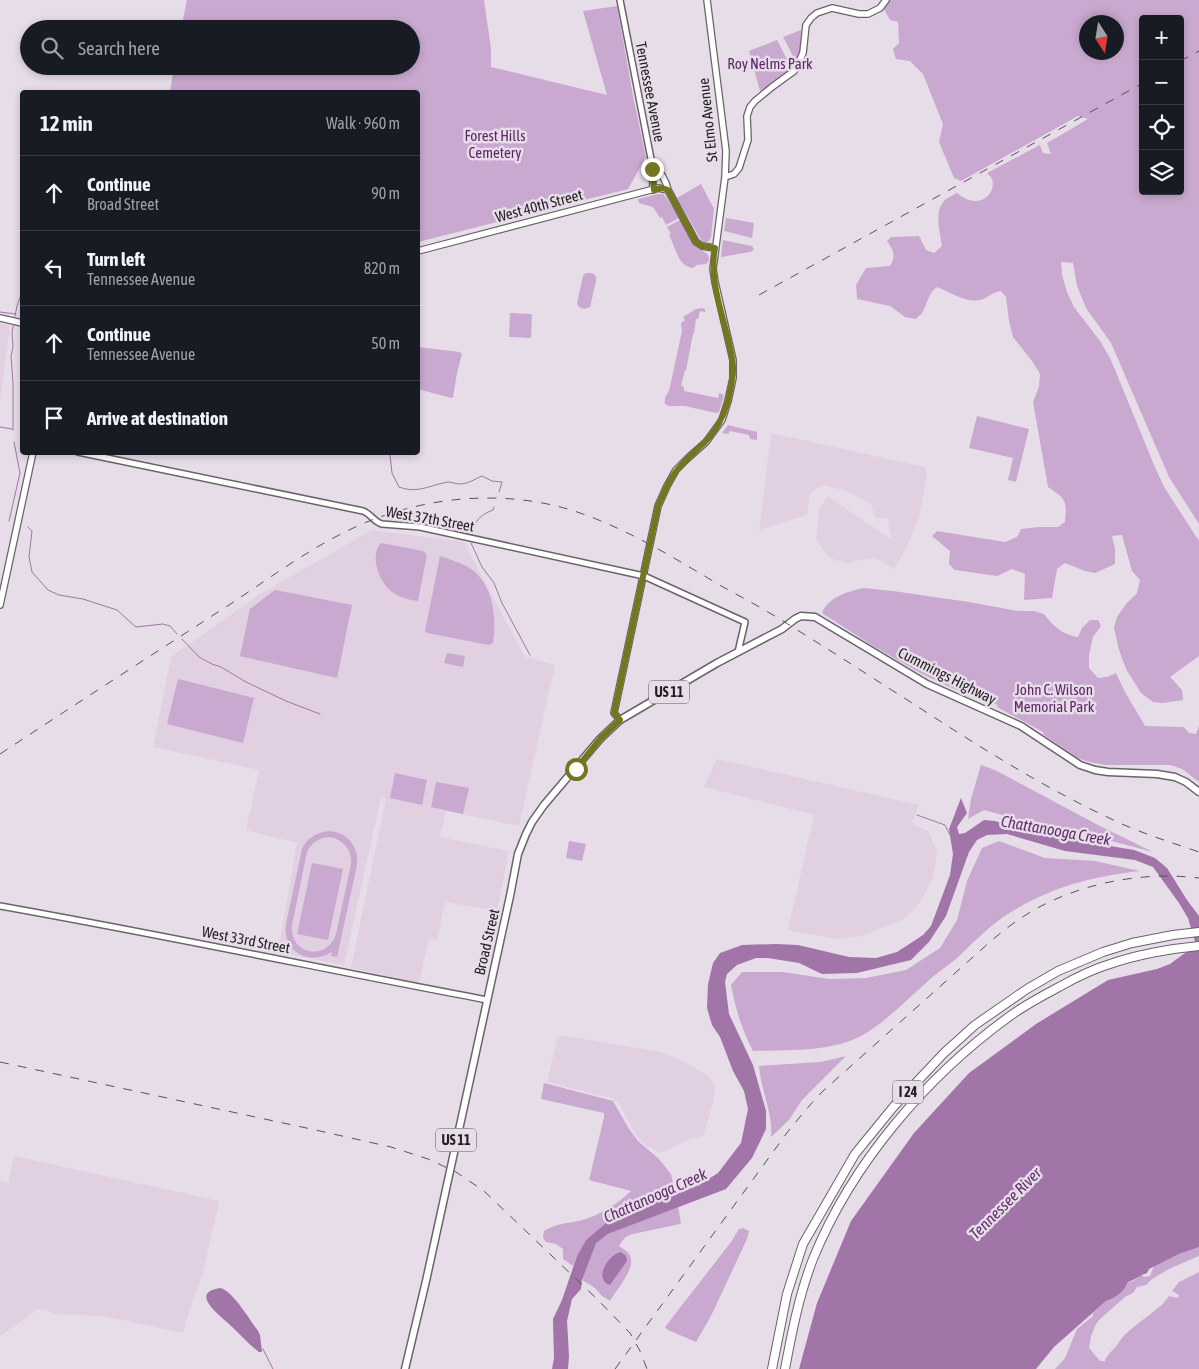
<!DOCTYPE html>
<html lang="en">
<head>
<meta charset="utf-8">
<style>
  body { margin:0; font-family:"Asap Condensed",sans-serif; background:#242831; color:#f1f3f6 }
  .controls { position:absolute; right:15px; top:15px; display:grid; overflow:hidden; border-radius:5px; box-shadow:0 2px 8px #0003 }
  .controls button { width:45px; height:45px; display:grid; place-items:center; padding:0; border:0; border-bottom:1px solid #363941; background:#171b24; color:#f1f3f6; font:25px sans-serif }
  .compass { position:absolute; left:1079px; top:15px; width:45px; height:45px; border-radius:50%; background:#171b24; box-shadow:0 2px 8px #0003; rotate:168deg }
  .stop { position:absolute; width:15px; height:15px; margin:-11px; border:4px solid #72761d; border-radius:50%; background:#fff }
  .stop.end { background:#72761d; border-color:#fff; box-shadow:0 1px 5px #0008 }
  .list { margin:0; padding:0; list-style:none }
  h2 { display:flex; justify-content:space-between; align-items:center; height:65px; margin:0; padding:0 20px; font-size:21px }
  h2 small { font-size:16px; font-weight:400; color:#9ea1a6 }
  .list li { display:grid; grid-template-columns:32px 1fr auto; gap:15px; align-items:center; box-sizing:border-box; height:75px; padding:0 20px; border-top:1px solid #363941 }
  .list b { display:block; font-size:19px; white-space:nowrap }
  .list p { margin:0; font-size:16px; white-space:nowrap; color:#9ea1a6 }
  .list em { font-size:16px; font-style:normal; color:#9ea1a6 }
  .icon { flex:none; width:28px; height:28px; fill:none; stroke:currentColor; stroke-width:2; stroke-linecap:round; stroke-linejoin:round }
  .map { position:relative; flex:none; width:1199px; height:1369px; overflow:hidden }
  .search { position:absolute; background:#171b24; box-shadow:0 2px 8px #0003; left:20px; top:20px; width:400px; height:55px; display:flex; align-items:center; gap:12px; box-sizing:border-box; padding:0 18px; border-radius:28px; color:#9ea1a6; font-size:19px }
  .panel { position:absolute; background:#171b24; box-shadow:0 2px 8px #0003; left:20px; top:90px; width:400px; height:365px; border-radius:5px }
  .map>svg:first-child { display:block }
</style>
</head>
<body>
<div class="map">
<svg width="1199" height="1369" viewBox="0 0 1199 1369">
  <rect width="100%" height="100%" fill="#e7dde9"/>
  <!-- built -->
  <path fill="#e0d0e2" d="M0,323l10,3 -10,75z
    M771,433l154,34 2,8 -8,42 -12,29 -13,23 -19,-11 -21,3 -7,3 -17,-6 -14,-18 3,-30 9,-14 64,44 -5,-22h-12l-4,-14 -24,-13 -25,-6 -12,8 -3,22 -48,15z
    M372,530l92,12 61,115 30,8 -36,161 -73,-15 -6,26 69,14 -12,60 -52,-9 -8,38 -8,-1 -10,44 -68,-15 35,-170 -5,-1 -37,168 -66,-13 19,-109 -51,-13 13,-60 -106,-23 18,-90 89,-63z
    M717,759l202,46 -7,17 3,3 14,6 8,23 -4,24 -13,24 -9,11 -11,8 -40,15 -23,3 -49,-9 26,-115 -110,-28z
    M562,1035l98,17 16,6 16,8 16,10 6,7 1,7 -2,13 -10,33 -13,3 -29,14 -16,-8 -9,-10 -18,-33 -7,-4 -64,-16 10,-42z
    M14,1156l205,45 -16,72 -13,36 -7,24 -80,-17 -49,-2 -7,-4 -8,-1 -4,2 -9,7 -26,18v-155l8,2z"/>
  <!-- green -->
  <path fill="#c9a9cf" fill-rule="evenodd" d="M187,0h297l7,49v18l116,28 -24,-84 34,-5 16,90 13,61 -18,32 -210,53v-150h-248l4,-26h237v-37h-230z
    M890,0h309v524l-30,-47 -58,-134 -25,-35 -9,-22 -4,-23 -12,-1 1,13 5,17 7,15 26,34 11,19 43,105 10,22 35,54v115l-29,21 12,13 1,10 -21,3 -9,-1 -12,-9 -15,-24 -7,-19 -5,-22 3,-11 9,-13 11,-11 3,-13 -8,-9 -10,-36 -10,1 3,13v15l-20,9 -10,-2 -20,-8 -8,6 -5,29 -28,2 1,-26 -13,-5 -15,7 -42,-6 -6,-6 1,-13 -18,-15 5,-5 68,11 12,-5 4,-8 18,-2h19l7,-5c2,-22 1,-23 -17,-35l-15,-85 6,-15 1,-13 -8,-13 -19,-24 -4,-16 -3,-24 -5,-6c-10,2 -11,5 -18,8 -15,6 -33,-7 -46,-12 -9,7 -8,12 -13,22 -1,4 -5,7 -8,10l-11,-2 -15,-11 -33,-7 -1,-14 10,-17 24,-2c6,-11 4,-14 -3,-25l4,-4 28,-1 7,14 8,3 8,-7c-2,-14 -9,-36 4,-47 3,-2 7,-4 11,-6 5,4 11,8 18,8 11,1 21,-11 17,-22 -1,-3 -4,-4 -5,-6l53,-28 3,8 8,1 -4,-11 41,-24 -10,-3 -117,65 -7,-3 -15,-36 4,-18 -20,-50 -13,-13 -14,-2 -3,-10 6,-6 -1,-21 -8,-2 -6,-11zM1143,19h37v172h-37zM1116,22v30h-30v-30z
    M801,30l-1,24 -3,6h-2l-12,-23z
    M777,40l15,29 -29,23 -3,-1 -11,-40z
    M701,184l13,25 -3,28 -2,4 -4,2 -4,-3 -24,-42z
    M658,194h5l3,3 13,21 -13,7 -4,-8 -2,1 -7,-11 -14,-4 -1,-4z
    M726,218l28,5 -2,15 -28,-7z
    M680,220c5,8 9,17 14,25 6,7 16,6 15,16l-3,3 -9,1 -4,3c-15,-1 -18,-22 -24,-33l2,-1 -4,-7z
    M723,240l29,6 2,4 -4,2 -29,5z
    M586,273c6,0 11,0 10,8l-6,26 -6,2 -5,-2 -2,-4 6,-27z
    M702,308l3,1v3l-5,-1 -2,8h-2l-2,14 -1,1 -7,36h-1l-4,16 3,1v4l34,7 1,-5 3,1 2,2 -5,16 -3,1 -31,-7h-16l-4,-2c-1,-6 1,-9 4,-13l13,-60 -1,-8 4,-3 -2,-3 13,-8z
    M510,313l22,1 -1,24 -22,-1z
    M418,347l42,5 2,2 -5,19 -4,24 -2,1 -33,-9z
    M977,416l52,13 -13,53 -8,-2 5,-22 -44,-10z
    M728,425l29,7v8l-7,-1 -1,-4 -19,-4 -2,3 -6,-1z
    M381,543l42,8 4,4 -9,46c-9,-1 -19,-4 -26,-9 -13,-10 -23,-36 -11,-49z
    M440,556c9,3 18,6 26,10 27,14 31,50 27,77l-4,2 -62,-12 -2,-2z
    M864,588l29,3 76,11 49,9h16l10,3c9,12 19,21 34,23l4,-9 8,-8h8l3,6 -8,11 -4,18v13l9,10 9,-1 9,-4 9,19 20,34 39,1 5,6 7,1 3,-8v56l-17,-13 -12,-4h-65l-15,-3 -13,-4 -33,-23 -1,-3 -46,-25 1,-2 -46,-17 -30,-14 -49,-28 -51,-33c6,-16 27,-22 42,-25z
    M275,590l77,15 -15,73 -97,-22 10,-47z
    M447,653l18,3 -2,11 -19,-4z
    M178,679l76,19 -11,45 -76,-19z
    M981,765l14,5 103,55 55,27 -95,-25 -38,-7 -36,-10 -16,9 3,-20z
    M395,773l32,7 -5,25 -32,-7z
    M436,782l33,6 -6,26 -32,-7z
    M330,831c18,2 29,16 27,34l-20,92 -6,-1 1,-4c-23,14 -50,0 -46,-28l16,-75c5,-11 15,-17 28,-18zM330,837c14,3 22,13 21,27l-15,70c-9,28 -47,21 -44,-9l15,-73c5,-10 12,-14 23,-15z
    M569,841l17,3 -4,17 -16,-3z
    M999,841l46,17 50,3 45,10c-49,6 -86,15 -129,41 -21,13 -38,31 -55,47 -10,8 -21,15 -30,24 -21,18 -40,39 -65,53 -30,16 -75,14 -108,15 -12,-23 -17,-41 -22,-66l11,-13h41l46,7 37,-1 40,-8 34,-22 17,-28 10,-39 15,-33z
    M312,863l31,6 -15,71 -31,-6z
    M846,1056l-44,44 -13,20 -18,17c2,-25 -10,-46 -12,-71l62,-4z
    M544,1083l69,18 16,28 9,12 21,18 12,15 3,14 -4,1 5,7 -69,27 -20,17 -9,16 -4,10 -10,-7v-10l-7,-5 -10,-2 -3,-5 1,-6c11,-7 23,-8 35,-10 20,-5 37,-16 52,-30l-42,-11 15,-63v-4l-63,-14z
    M678,1207l3,16 -1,1 -47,10c-8,2 -10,5 -14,12 3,2 8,5 10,8 9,13 -13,36 -19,47l-8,-5 -7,-8 -13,-8 13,-37 13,-9z
    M743,1228l6,3 -2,8 -36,77 -15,26 -28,-12 -3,-3 66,-85 8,-13z
    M1199,1247v9l-30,13 -17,10 -6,6 -9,2 -4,6 -8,4 -25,22 -4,5 -5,12 -2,12 11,13h5c2,-7 8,-10 12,-16 9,-15 27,-25 41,-37 4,-3 8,-8 11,-12l9,2 1,-3 -7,-4 7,-9 20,-10v97h-144l10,-11 12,-29 16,-13v-3l13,-12 4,-1 17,-14 1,-4 5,-1 8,-6 4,2 5,-1 4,-10 25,-12z"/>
  <!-- water -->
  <path fill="#a175a8" d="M961,798l6,15 -10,14 2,7 6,-1 19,-13 11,1 39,12 100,17 21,8 12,10 20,32 12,16v331l-20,7 -30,15 -2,4c-7,2 -12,7 -19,9 -2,8 -14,17 -22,19l-52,46 -18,22h-237l18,-66 34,-82 63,-88 55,-60 67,-49 72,-44 49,-11 13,-5 26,-19 -8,-27 -9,-15 -26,-36 -18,-7 -70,-9 -58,-17 -20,1 -10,5 -8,12 -23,64 -17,26 -18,18 -54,13 -35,1 -23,-11 -31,-5h-12l-19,7 -10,9 -2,8 4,32 24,51 13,46v18l-14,29 -26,31 -118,45 -12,9 -14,37 -1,9 -9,10 -5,22 2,35 -1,13h-16l2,-11 -1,-39 9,-19 15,-44 9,-16 20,-17 93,-38 19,-12 23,-30 7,-34 -4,-18 -11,-20 -13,-34 -8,-12 -5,-17 1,-24 5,-21 7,-10 22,-8 34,-1 22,1 51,12 27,1 21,-6 26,-17 8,-9 19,-51 3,-21 -4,-25z
    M621,1252l5,4 1,5 -17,24c-17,-5 -2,-31 11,-33z
    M220,1288c12,2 30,32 38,43l2,4 2,17h-3c-11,-8 -19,-18 -29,-27 -9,-9 -42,-32 -10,-37z"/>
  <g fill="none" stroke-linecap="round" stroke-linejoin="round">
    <!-- stream -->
    <path stroke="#a175a8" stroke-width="1" d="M21,198l1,12
      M0,312l16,2
      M15,316l2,-10 5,-14
      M0,427l12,2
      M13,430v-47l-2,-27 2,-9 -1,-14 1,-7
      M391,452l-1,3 2,18 7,14c19,7 31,-2 49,-5 4,0 8,2 12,2 8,0 15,-5 22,-8l10,5 10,1 -3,10
      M9,521l11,-48 -6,-31
      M28,527l4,4 -3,26 3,15 16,18 11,5 24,4 34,11 19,17 27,-3 7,2 7,8
      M472,534c1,-13 10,-20 21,-24l1,-3
      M471,543l11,24 12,16 8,20 28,52
      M182,639l17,18 13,7 9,3 25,15 40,19 34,13
      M917,815l28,10 5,10
      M263,1349l10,20"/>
    <!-- tertiary casing -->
    <g stroke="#6b626c" stroke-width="8">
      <path id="tertiary" d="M620,0l32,164 1,26
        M78,452l285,59c8,3 11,11 19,13l38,3 224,49 101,46 -7,30
        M0,906c163,29 324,63 487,94"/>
    </g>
    <!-- secondary casing -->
    <g stroke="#6b626c" stroke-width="8">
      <path id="secondary" d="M652,164c8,7 14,16 16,26l28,52 6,4 13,2
        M725,177l9,-3 5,-6 9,-28 -1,-24 3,-9 5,-6 17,-14 22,-16 3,-5 6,-13 3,-28 5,-7 6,-5 15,-5 27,6h9l12,-6 6,-8
        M418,251l240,-63 10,2
        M0,318l22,5
        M0,605l33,-153
        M620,720l-6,-7 44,-207 9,-20 9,-16 12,-12 18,-16 16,-22 6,-19 5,-23v-18l-18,-78 -2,-13 12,-92 1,-26 -19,-151"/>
    </g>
    <!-- primary casing -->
    <g stroke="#6b626c" stroke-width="9">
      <path id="primary" d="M405,1369l21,-88 84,-385 8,-42 8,-20 6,-12 12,-17 56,-66 20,-19 97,-57 65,-34 13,-10 6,-3 14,1 112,67 94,42 59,39 15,5 13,2 49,2 18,3 11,5 13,10"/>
    </g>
    <!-- motorway casing -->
    <g stroke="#6b626c" stroke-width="10">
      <path id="motorway" d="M772,1369l15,-75 16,-50 52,-90 40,-49 49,-52 31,-28 52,-36 31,-18 45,-19 29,-9 41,-8 26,-3
        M785,1369c7,-37 14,-74 28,-110 39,-96 114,-183 197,-243 15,-11 32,-20 49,-29 16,-9 34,-18 51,-23 29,-10 59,-15 89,-18"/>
    </g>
    <!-- tertiary -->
    <use href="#tertiary" stroke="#fff" stroke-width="5"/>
    <!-- secondary -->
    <use href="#secondary" stroke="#fff" stroke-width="5.5"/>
    <!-- primary -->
    <use href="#primary" stroke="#fff" stroke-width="6"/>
    <!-- motorway -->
    <use href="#motorway" stroke="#fff" stroke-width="8"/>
    <!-- rail -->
    <path stroke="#575158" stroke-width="1" stroke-dasharray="9 9" stroke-linecap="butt" d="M1180,61l19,-10
      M759,295l384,-212
      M0,754c76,-50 153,-100 229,-149 50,-33 102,-73 160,-91 57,-19 123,-22 182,-4 54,17 103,48 152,77 24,13 48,26 71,41 39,24 77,49 115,73 69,45 138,89 213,123 25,11 51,19 77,28
      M0,1062l311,67 80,18 37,12 28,13 28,19 113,108 33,34 10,18 7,18
      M615,1369l174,-239 21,-25 13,-14 168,-150c20,-17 41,-32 65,-42 43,-19 96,-27 143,-21"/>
  </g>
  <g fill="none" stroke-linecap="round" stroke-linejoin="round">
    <!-- route -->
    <path stroke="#72761d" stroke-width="6" d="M576,769l24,-30 20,-19 -6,-7 44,-207c6,-13 11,-27 20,-37 8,-10 18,-18 27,-27 17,-17 24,-38 27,-62 3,-14 -1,-27 -4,-41 -7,-30 -19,-61 -13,-91l-13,-2 -6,-4 -28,-52 -6,-2 -8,2 -2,-21"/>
  </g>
  <g text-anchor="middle" stroke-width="5" stroke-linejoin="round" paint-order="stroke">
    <!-- shield labels -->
    <g fill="#e7dde9" stroke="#5c575d" stroke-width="1">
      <rect x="649" y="680.5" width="40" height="23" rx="4"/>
      <rect x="893" y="1080.5" width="30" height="23" rx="4"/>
      <rect x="436" y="1128.5" width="40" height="23" rx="4"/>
    </g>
    <g font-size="14" font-weight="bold" fill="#211d21">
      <text x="669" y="697">US 11</text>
      <text x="908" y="1097">I 24</text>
      <text x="456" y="1145">US 11</text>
    </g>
    <!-- park labels -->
    <g font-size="15" fill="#5d2667" stroke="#e7dde9">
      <text x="770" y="69">Roy Nelms Park</text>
      <text x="495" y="141">Forest Hills<tspan x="495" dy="17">Cemetery</tspan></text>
      <text x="1054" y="695">John C. Wilson<tspan x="1054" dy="17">Memorial Park</tspan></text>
    </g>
    <!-- street labels -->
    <g font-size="15" fill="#211d21" stroke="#e7dde9">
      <text transform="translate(650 92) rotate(79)" y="5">Tennessee Avenue</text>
      <text transform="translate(708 120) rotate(-96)" y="5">St Elmo Avenue</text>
      <text transform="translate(539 206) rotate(-15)" y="5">West 40th Street</text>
      <text transform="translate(430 519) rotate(10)" y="5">West 37th Street</text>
      <text transform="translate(947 676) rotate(27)" y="5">Cummings Highway</text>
      <text transform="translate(246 940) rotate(11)" y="5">West 33rd Street</text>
      <text transform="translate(487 942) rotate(-77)" y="5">Broad Street</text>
    </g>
    <!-- water labels -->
    <g font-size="16" font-style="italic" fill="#632c6c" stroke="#e7dde9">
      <text transform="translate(1056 830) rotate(10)" y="6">Chattanooga Creek</text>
      <text transform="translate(655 1195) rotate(-24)" y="6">Chattanooga Creek</text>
      <text transform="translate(1005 1203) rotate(-45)" y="6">Tennessee River</text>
    </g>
  </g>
</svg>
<div class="controls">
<button>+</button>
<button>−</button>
<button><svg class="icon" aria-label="locate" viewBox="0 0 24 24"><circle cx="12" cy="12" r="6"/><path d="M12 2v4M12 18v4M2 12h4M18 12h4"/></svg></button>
<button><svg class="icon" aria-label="layers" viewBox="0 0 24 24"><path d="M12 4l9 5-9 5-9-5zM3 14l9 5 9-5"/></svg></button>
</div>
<svg class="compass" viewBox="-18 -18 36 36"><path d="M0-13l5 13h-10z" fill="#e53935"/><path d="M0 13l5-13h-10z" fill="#9ea1a6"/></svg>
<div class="stop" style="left:576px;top:769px"></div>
<div class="stop end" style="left:652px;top:169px"></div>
<div class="search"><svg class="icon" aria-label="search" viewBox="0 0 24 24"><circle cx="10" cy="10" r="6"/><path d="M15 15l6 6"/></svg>Search here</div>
<section class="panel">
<h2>12 min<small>Walk · 960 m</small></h2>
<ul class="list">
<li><svg class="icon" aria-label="ahead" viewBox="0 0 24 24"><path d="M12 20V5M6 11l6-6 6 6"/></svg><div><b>Continue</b><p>Broad Street</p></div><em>90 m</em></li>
<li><svg class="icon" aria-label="left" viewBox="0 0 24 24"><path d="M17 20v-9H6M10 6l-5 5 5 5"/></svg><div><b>Turn left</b><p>Tennessee Avenue</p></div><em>820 m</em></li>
<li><svg class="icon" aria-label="ahead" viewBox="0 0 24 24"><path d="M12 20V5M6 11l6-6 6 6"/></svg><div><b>Continue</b><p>Tennessee Avenue</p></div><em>50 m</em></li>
<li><svg class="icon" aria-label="arrive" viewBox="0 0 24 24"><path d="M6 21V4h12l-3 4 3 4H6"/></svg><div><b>Arrive at destination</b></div></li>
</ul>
</section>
</div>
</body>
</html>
